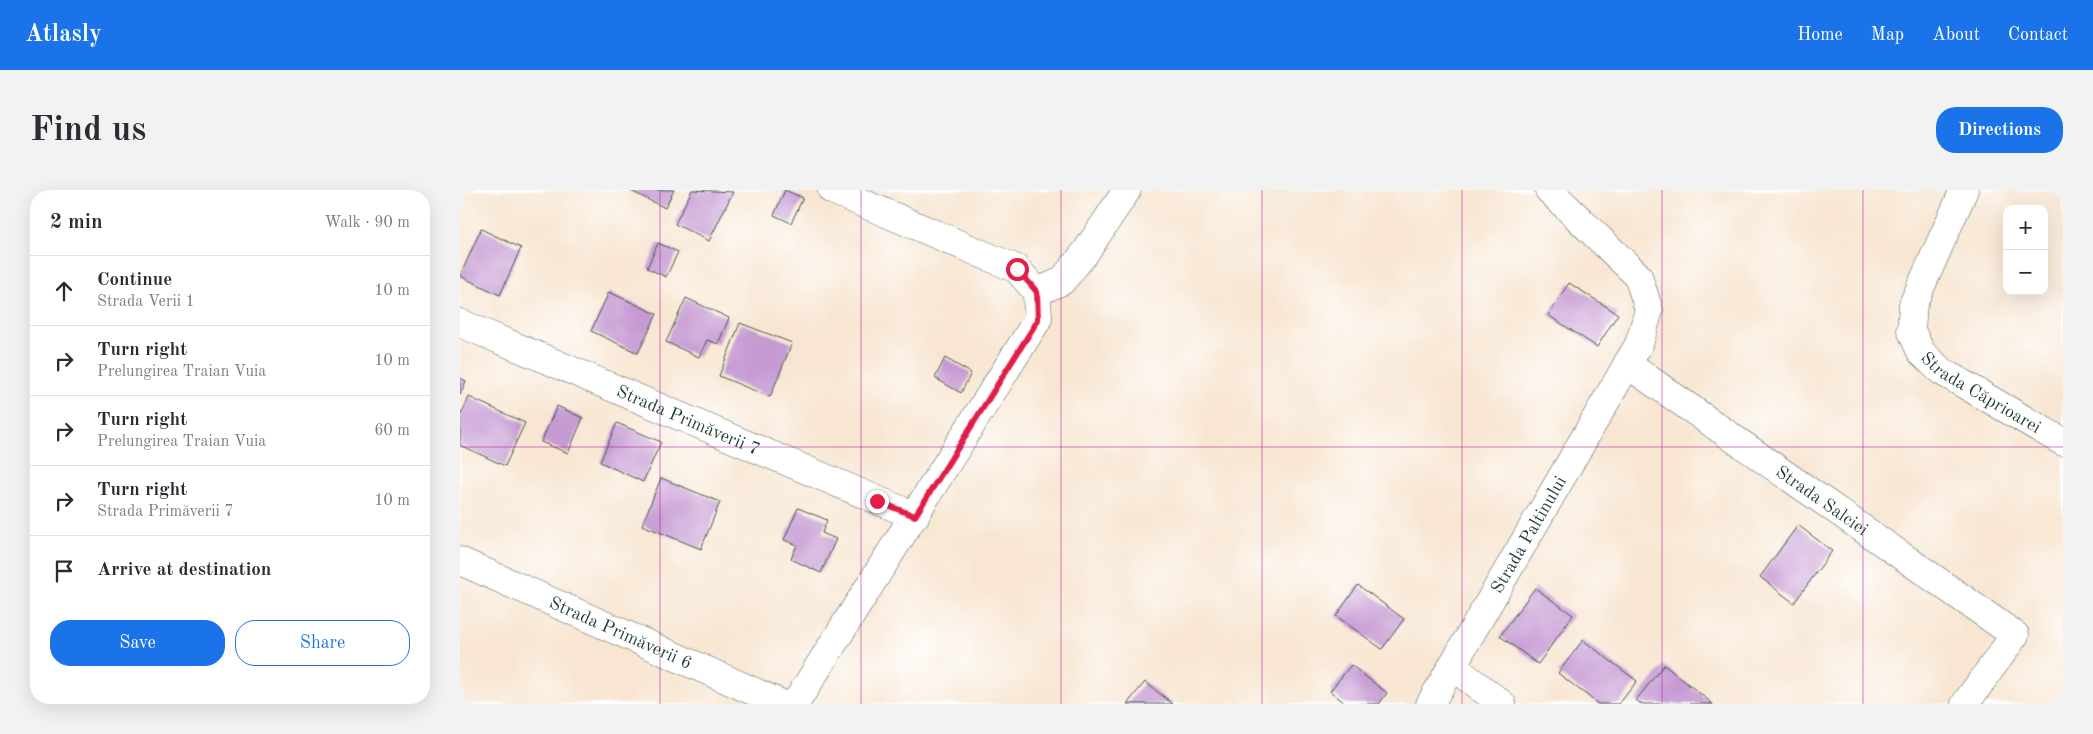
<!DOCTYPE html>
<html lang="en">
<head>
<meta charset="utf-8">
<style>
  body { margin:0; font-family:"Old Standard TT",serif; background:#f2f2f3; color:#2b2b33 }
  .controls { position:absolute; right:15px; top:15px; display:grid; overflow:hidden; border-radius:10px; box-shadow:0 5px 20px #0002 }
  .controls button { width:45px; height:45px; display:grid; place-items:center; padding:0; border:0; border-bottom:1px solid #e1e1e2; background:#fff; color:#2b2b33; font:25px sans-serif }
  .stop { position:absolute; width:15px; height:15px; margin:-11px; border:4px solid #e11d48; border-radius:50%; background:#fff }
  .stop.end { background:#e11d48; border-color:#fff; box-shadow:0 1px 5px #0008 }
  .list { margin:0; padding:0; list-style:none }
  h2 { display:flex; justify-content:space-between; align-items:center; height:65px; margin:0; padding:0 20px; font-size:21px }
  h2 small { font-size:16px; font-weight:400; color:#7c7c81 }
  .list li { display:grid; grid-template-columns:32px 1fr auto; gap:15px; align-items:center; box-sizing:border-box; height:70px; padding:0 20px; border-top:1px solid #e1e1e2 }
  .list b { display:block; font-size:19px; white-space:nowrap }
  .list p { margin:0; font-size:16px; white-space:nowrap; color:#7c7c81 }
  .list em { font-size:16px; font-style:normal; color:#7c7c81 }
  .actions { display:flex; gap:10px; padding:15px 20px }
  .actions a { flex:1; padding:11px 0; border:1px solid #1a73e8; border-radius:20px; text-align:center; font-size:18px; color:#1a73e8 }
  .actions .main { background:#1a73e8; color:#fff }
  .icon { flex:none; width:28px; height:28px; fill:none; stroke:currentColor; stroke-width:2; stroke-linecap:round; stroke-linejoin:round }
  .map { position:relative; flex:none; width:1603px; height:514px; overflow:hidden; border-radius:20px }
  header { display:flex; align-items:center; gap:30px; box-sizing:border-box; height:70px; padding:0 25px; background:#1a73e8; color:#fff }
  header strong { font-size:24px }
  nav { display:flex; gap:28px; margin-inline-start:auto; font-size:18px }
  .intro { display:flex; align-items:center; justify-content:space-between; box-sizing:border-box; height:120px; padding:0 30px }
  h1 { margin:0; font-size:35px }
  .button { padding:12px 22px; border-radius:20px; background:#1a73e8; color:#fff; font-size:18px; font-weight:700 }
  main { display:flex; gap:30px; padding:0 30px }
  aside { flex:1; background:#fff; border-radius:20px; box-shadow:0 5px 20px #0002 }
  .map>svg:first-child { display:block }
</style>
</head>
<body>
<header>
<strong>Atlasly</strong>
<nav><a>Home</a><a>Map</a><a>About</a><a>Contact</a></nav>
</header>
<div class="intro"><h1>Find us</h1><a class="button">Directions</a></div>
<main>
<aside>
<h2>2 min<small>Walk · 90 m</small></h2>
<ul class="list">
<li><svg class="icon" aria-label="ahead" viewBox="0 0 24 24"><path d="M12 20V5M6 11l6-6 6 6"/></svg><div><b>Continue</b><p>Strada Verii 1</p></div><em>10 m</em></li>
<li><svg class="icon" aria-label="right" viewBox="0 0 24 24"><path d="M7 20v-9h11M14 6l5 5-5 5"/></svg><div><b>Turn right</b><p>Prelungirea Traian Vuia</p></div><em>10 m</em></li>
<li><svg class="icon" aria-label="right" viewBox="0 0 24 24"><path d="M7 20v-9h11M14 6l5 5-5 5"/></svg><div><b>Turn right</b><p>Prelungirea Traian Vuia</p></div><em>60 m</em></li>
<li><svg class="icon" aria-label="right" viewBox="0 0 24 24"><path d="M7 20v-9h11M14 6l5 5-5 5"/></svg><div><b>Turn right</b><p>Strada Primăverii 7</p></div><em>10 m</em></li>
<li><svg class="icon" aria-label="arrive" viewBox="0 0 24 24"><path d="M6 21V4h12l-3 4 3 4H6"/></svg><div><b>Arrive at destination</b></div></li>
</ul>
<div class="actions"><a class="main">Save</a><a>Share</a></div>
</aside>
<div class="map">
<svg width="1603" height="514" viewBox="0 0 1603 514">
  <rect width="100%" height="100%" fill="#fff"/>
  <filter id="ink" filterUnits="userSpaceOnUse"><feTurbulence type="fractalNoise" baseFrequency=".02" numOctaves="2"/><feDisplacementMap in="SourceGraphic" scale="10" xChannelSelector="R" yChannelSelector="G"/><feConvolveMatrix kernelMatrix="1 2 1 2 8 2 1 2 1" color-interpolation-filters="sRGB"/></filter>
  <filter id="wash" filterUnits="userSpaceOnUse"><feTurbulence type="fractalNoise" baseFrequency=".0096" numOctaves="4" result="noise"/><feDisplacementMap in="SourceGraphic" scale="20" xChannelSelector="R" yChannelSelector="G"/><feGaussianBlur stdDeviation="1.12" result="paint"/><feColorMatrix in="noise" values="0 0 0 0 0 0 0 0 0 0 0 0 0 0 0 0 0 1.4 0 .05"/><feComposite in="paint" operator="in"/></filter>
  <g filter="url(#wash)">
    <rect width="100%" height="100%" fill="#f8e6d2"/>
    <g id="blocks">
      <!-- building -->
      <path fill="#c69ad3" d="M169,0h45l-9,18z
        M232,0l41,2 -24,49 -34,-17z
        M325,0l18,8 -12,25 -17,-8z
        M21,39l40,19 -21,47 -40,-19z
        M198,53l20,9 -12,25 -19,-9z
        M1109,93l49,31 -21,33 -49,-32z
        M149,102l48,22 -19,39 -47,-22z
        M226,108l43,20 -11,26 -11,-4 -8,17 -33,-15z
        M280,133l52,20 -22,54 -51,-21z
        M485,168l26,15 -10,20 -26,-15z
        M0,188l6,3 -6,14z
        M9,207l56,26 -20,43 -45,-21v-28z
        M97,216l26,12 -15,35 -27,-11z
        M157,233l44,19 -18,40 -43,-20z
        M201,288l59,24 -19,47 -59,-24z
        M338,318l29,12 -5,13 14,6 -15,34 -30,-14 6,-14 -13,-5z
        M1338,335l34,26 -38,52 -34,-26z
        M898,395l46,34 -22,30 -46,-33z
        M1075,398l38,27 -35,49 -38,-28z
        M1123,450l54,41 -18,23h-21l-40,-31z
        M891,475l36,28 -8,11h-33l-16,-13z
        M1204,475l49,39h-72l-5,-4z
        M685,492l28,22h-46z"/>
    </g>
  </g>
  <g filter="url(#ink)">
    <use href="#blocks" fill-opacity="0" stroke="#40564c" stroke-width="1"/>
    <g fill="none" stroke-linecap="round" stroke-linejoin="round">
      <!-- minor casing -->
      <g stroke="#40564c" stroke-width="29">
        <g id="minor">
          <path d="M372,0l185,79 20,23"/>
          <path id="s1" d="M1504,0l-51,114 -2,26 10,22 20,19 122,71"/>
          <path d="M577,102l25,-11 23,-28 42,-63"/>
          <path id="s2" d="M0,133l455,193"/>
          <path id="s3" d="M1167,174l388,271 -50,69"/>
          <path id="s4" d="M0,371l322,143"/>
          <path d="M993,477l49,37"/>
          <path d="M335,514l243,-385 -1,-27"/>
          <path id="s5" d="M970,514l209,-360 10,-34 -11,-34 -89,-86"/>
        </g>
      </g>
      <!-- minor -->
      <use href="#minor" stroke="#fff" stroke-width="28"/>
    </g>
  </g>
  <g fill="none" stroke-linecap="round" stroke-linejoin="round" filter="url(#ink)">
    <!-- route -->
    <path stroke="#e11d48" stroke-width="6" d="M417,311l38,15 123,-196 -1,-28 -20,-23"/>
  </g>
  <!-- grid -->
  <path fill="none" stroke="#b5179e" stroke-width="1" stroke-opacity="0.55" d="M200,0v514M401,0v514M601,0v514M802,0v514M1002,0v514M1202,0v514M1403,0v514M0,257h1603"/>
  <g text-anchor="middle" stroke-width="5" stroke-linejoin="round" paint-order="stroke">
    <!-- street labels -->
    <g font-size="18" fill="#1f3d34" stroke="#fff">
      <text dy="6" stroke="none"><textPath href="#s1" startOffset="248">Strada Căprioarei</textPath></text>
      <text dy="6" stroke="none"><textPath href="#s2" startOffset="248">Strada Primăverii 7</textPath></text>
      <text dy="6" stroke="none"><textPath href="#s3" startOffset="238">Strada Salciei</textPath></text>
      <text dy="6" stroke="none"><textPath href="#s5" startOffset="196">Strada Paltinului</textPath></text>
      <text dy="6" stroke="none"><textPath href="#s4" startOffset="176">Strada Primăverii 6</textPath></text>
    </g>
  </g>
</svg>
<div class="controls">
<button>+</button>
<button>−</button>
</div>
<div class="stop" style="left:557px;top:79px"></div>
<div class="stop end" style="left:417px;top:311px"></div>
</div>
</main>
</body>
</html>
